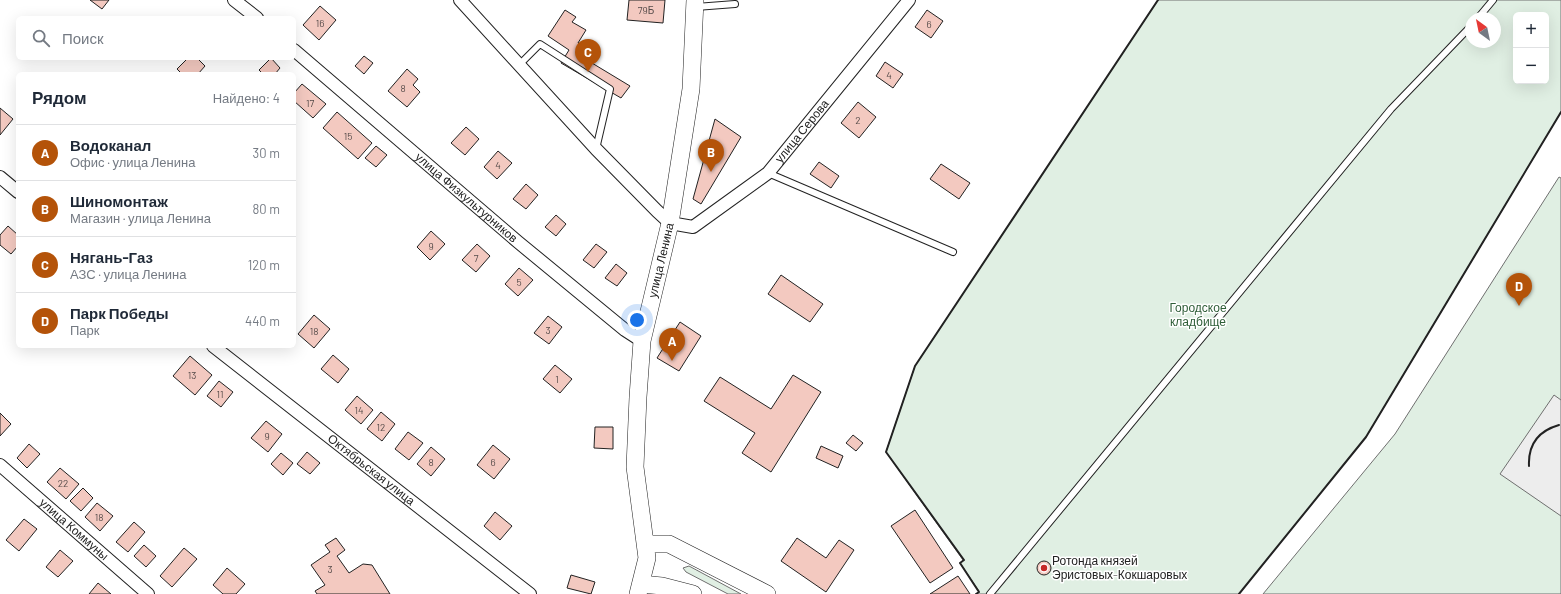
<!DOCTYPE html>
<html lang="ru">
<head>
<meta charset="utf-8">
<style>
  body { margin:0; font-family:Barlow,sans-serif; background:#f2f2f3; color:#1f2937 }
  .controls { position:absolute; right:12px; top:12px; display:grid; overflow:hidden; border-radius:6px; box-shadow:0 4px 16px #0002 }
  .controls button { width:36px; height:36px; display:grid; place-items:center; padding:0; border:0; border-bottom:1px solid #e0e1e3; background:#fff; color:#1f2937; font:20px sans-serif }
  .compass { position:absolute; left:1465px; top:12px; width:36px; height:36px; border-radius:50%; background:#fff; box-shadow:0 4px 16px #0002; rotate:327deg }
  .you { position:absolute; left:637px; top:320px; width:14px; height:14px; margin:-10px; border:3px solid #fff; border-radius:50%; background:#1a73e8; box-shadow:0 0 0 6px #1a73e833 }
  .badge { display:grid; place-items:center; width:26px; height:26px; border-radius:50%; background:#b45309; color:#fff; font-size:13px; font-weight:700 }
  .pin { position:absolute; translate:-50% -33px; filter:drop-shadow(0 1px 2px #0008) }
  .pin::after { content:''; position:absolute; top:21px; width:14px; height:12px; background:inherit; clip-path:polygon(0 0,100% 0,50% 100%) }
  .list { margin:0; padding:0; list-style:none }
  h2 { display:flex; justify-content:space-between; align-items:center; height:52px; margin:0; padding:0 16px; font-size:17px }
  h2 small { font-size:13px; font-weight:400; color:#747a83 }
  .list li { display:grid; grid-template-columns:26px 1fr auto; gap:12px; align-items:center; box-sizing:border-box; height:56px; padding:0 16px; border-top:1px solid #e0e1e3 }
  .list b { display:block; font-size:15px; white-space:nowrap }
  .list p { margin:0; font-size:13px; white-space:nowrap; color:#747a83 }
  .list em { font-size:13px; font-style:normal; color:#747a83 }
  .icon { flex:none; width:22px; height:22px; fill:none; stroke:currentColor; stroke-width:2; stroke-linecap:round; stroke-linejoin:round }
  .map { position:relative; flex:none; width:1561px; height:594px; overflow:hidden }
  .search { position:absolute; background:#fff; box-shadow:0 4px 16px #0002; left:16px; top:16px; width:280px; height:44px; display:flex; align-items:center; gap:10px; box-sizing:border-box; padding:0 14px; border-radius:6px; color:#747a83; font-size:15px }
  .panel { position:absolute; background:#fff; box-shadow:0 4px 16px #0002; left:16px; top:72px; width:280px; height:276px; border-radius:6px }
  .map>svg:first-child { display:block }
</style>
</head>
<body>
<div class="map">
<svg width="1561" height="594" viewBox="0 0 1561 594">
  <rect width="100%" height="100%" fill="#fff"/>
  <!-- green -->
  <path fill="#e0efe3" stroke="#6f6f6f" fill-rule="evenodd" d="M1158,0h403v112l-195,325 -127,157h-263l3,-3 -19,-28 3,-3 -77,-108 29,-86zM1516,15h30v66h-30zM1471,18h24v24h-24z
    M1559,177l2,1v416h-298l132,-160z
    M689,566l52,28h-13l-42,-22 -3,-4z"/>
  <!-- parking -->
  <path fill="#ededed" stroke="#6f6f6f" d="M1554,395l7,5v116l-61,-42z"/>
  <!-- building -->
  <path fill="#f3c9c0" stroke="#222" d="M90,0h19l-7,9z
    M629,0h36l-2,23 -36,-3z
    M320,6l16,14 -17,20 -16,-15z
    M565,10l11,7 -4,5 14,8 -8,13 11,4 -7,10 48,29 -9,12 -60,-35 8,-13 -21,-14z
    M927,10l16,11 -12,17 -16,-11z
    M364,56l9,7 -9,11 -9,-8z
    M188,58h9l8,8 -7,8h-16l-5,-5z
    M271,58l9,10 -5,6h-12l-4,-4z
    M885,62l18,12 -10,14 -17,-12z
    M407,69l11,10 -5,6 7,7 -13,15 -19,-16z
    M302,84l24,20 -13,14 -19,-17v-8z
    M858,102l18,15 -17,21 -18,-15z
    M0,108l13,11 -13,16z
    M337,112l35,31 -14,16 -35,-31z
    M715,119l26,18 -40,67 -8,-5z
    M466,127l13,12 -14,16 -14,-12z
    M376,146l11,9 -11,12 -11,-9z
    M498,151l14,12 -15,16 -13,-12z
    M819,162l20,14 -8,12 -21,-14z
    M941,164l29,19 -11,16 -29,-20z
    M526,184l12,11 -12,14 -13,-10z
    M556,215l10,9 -10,12 -11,-9z
    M8,226l10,9v11l-7,8 -11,-9v-10z
    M431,231l14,13 -15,16 -13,-13z
    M477,244l13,12 -14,16 -14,-12z
    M596,244l11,8 -13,16 -11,-8z
    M616,264l11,9 -10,13 -12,-8z
    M519,268l14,12 -15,16 -13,-12z
    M781,275l42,29 -13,18 -42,-28z
    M314,315l16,14 -16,19 -16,-14z
    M548,316l14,11 -13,17 -15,-11z
    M680,322l21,14 -22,35 -22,-13z
    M333,355l16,14 -11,14 -17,-14z
    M190,356l22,19 -17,20 -22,-19z
    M555,365l17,14 -12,14 -17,-14z
    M793,375l28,17 -50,80 -29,-19 13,-20 -51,-32 16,-24 51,32z
    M219,381l14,11 -12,15 -14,-11z
    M357,396l16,14 -12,14 -16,-14z
    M381,412l14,12 -13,17 -15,-12z
    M0,413l11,11 -11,12z
    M266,421l16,13 -14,18 -17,-14z
    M595,427h18v22l-19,-1z
    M408,432l15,11 -14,17 -14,-11z
    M853,435l10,8 -7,8 -10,-8z
    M29,444l11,10 -13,14 -10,-10z
    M493,445l17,14 -16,20 -17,-14z
    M821,446l22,10 -5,12 -22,-10z
    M431,447l14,12 -14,17 -14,-12z
    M307,452l13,11 -10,11 -13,-10z
    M281,453l12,10 -10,12 -12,-11z
    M60,468l19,16 -13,15 -19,-17z
    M83,488l10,10 -12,13 -11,-10z
    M97,503l16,13 -13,15 -15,-14z
    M915,510l38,58 -23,15 -39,-57z
    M495,512l17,14 -12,14 -16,-14z
    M24,519l13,10 -18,22 -13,-11z
    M134,522l11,10 -17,20 -12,-10z
    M336,538l9,12 -8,6 12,17 14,-9 9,1 18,29h-73l-2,-3 10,-6 -14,-20 19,-13 -5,-7z
    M797,538l29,20 13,-18 15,10 -28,42 -45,-31z
    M144,545l12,11 -10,11 -12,-11z
    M184,548l13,11 -25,28 -12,-11z
    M60,550l13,11 -15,16 -12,-10z
    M1037 568a7 7 0 1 1 14 0a7 7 0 1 1-14 0Z
    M227,568l18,16 -9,10h-13l-10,-9z
    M571,575l24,7 -4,12 -24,-6z
    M958,576l12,18h-40z
    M98,583l13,11h-22z"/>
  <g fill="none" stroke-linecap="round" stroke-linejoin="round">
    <!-- lane casing -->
    <g stroke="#222" stroke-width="8">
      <path id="lane" d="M696,7l39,-3
        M1478,18l15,-18
        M519,65l21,-21 70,45 -14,60
        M768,173l185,79
        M990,594l401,-485 80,-83"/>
    </g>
    <!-- street casing -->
    <g stroke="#222" stroke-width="14">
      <g id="street">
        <path d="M234,0l23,18"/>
        <path id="s1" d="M460,0l136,149 61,62 13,12 23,4 75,-54 141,-173"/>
        <path id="s2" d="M294,50l224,192 107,88 17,11"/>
        <path d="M0,177l18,15"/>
        <path id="s3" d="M213,346l317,248"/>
        <path id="s4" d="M0,465l148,129"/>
      </g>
    </g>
    <!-- secondary casing -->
    <g stroke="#222" stroke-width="18">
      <g id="secondary">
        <path d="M646,544h23l98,50"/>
        <path d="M641,584l21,2 31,8"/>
        <path id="s5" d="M638,594l9,-36 -12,-91 3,-70 4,-56 28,-118 21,-134 4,-89"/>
      </g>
    </g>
    <!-- lane -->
    <use href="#lane" stroke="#fff" stroke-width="6"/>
    <!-- street -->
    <use href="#street" stroke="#fff" stroke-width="12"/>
    <!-- secondary -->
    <use href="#secondary" stroke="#fff" stroke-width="17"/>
    <!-- wall -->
    <path stroke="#222" stroke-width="2" d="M1529,466c-1,-21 9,-35 30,-41
      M976,594l3,-2 -19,-29 4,-3 -78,-108 29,-86 243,-366
      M1239,594l127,-157 195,-325"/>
  </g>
  <!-- markers -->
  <circle fill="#c62828" stroke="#fff" stroke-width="1.5" cx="1044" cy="568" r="4"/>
  <g text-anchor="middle" stroke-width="3" stroke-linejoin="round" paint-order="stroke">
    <!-- number labels -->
    <g font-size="10" fill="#564c4a">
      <text x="646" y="14">79Б</text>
      <text x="320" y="27">16</text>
      <text x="929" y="28">6</text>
      <text x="889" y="79">4</text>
      <text x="403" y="92">8</text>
      <text x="310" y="107">17</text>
      <text x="858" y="124">2</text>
      <text x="348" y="140">15</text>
      <text x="498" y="169">4</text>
      <text x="431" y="250">9</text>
      <text x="476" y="262">7</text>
      <text x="519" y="286">5</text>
      <text x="548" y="334">3</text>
      <text x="314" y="335">18</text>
      <text x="192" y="379">13</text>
      <text x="557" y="383">1</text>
      <text x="220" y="398">11</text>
      <text x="359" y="414">14</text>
      <text x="381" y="431">12</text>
      <text x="267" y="440">9</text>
      <text x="431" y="466">8</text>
      <text x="493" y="466">6</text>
      <text x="63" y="487">22</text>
      <text x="99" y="521">18</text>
      <text x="330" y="573">3</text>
    </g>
    <!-- street labels -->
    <g font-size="12" fill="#222" stroke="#fff">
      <text dy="4" stroke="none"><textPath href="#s1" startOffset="476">улица Серова</textPath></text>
      <text dy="4" stroke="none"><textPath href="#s2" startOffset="227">улица Физкультурников</textPath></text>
      <text dy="4" stroke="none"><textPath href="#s5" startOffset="338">улица Ленина</textPath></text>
      <text dy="4" stroke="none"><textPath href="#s3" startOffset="201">Октябрьская улица</textPath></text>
      <text dy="4" stroke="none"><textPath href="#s4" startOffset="98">улица Коммуны</textPath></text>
    </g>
    <!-- park labels -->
    <g font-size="12" fill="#2f5e38" stroke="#fff">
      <text x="1198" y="312">Городское<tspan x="1198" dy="14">кладбище</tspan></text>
    </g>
    <!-- poi labels -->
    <g font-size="12" fill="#222" stroke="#fff" text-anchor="start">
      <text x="1052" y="565">Ротонда князей<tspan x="1052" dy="14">Эристовых-Кокшаровых</tspan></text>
    </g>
  </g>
</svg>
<div class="controls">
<button>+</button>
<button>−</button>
</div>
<svg class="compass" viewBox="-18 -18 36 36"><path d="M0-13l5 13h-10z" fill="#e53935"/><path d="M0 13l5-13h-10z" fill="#747a83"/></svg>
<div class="you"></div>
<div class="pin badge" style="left:672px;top:361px">A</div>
<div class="pin badge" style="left:711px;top:172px">B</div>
<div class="pin badge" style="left:588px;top:72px">C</div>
<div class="pin badge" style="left:1519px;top:306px">D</div>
<div class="search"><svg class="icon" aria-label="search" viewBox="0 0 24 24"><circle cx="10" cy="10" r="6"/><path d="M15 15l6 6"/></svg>Поиск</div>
<section class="panel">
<h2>Рядом<small>Найдено: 4</small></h2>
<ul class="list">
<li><span class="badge">A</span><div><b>Водоканал</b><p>Офис · улица Ленина</p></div><em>30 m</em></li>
<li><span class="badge">B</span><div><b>Шиномонтаж</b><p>Магазин · улица Ленина</p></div><em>80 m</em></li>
<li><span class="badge">C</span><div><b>Нягань-Газ</b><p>АЗС · улица Ленина</p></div><em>120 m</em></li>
<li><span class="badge">D</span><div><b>Парк Победы</b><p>Парк</p></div><em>440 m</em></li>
</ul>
</section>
</div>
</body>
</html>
